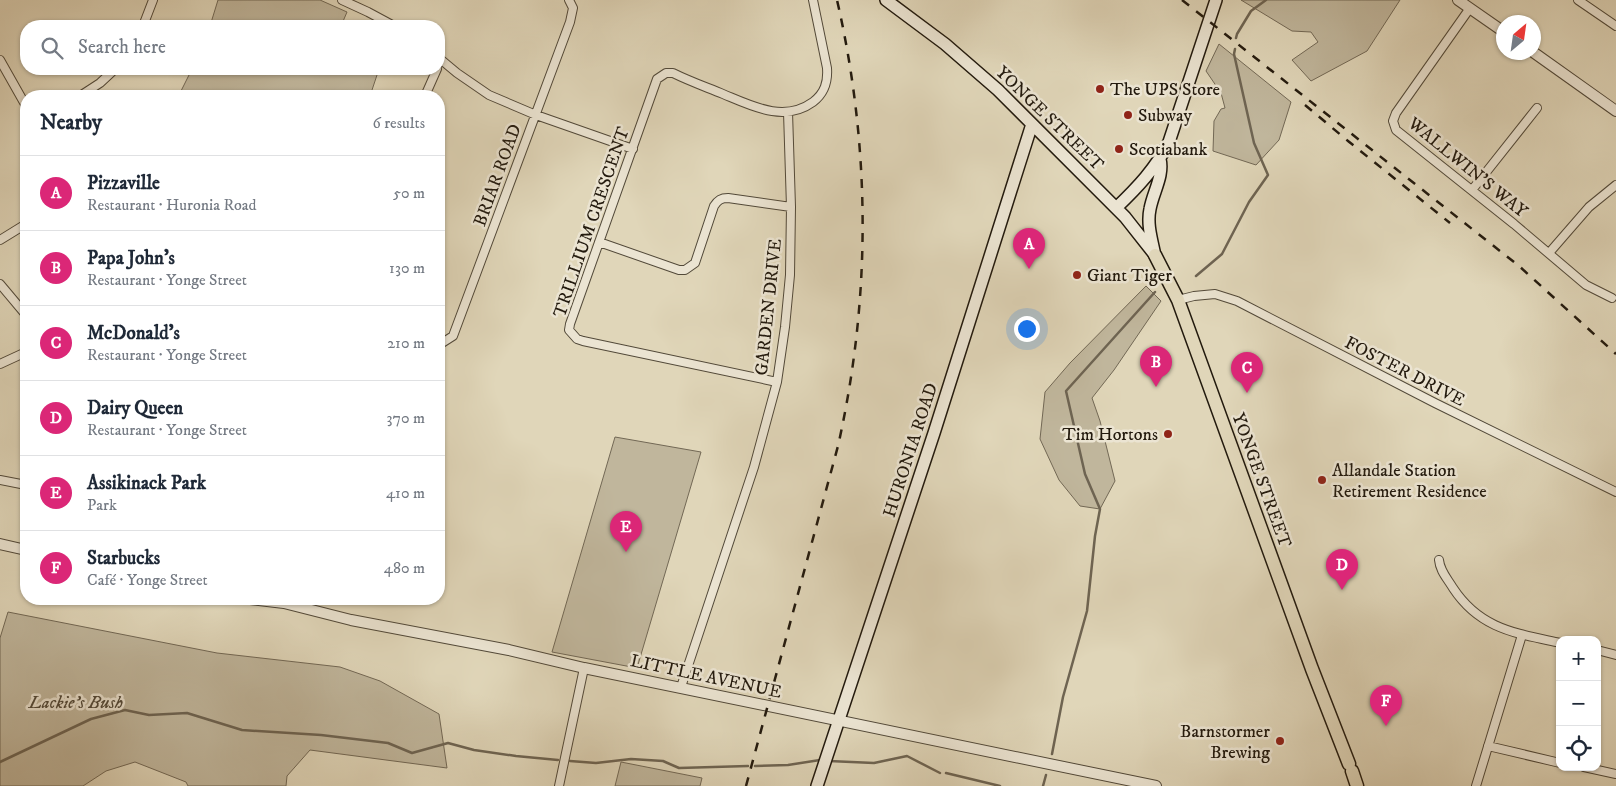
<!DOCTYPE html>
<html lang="en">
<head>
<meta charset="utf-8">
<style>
  body { margin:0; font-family:"IM FELL DW Pica",serif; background:#f6f6f7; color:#1f2937 }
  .controls { position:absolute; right:15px; bottom:15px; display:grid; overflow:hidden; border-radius:10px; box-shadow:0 1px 4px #0004 }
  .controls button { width:45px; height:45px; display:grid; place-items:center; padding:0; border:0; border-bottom:1px solid #e0e1e3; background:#fff; color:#1f2937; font:25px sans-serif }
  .compass { position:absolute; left:1496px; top:15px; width:45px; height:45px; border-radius:50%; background:#fff; box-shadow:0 1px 4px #0004; rotate:29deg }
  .you { position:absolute; left:1026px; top:328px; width:18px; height:18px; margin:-12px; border:4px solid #fff; border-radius:50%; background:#1a73e8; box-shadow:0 0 0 8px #1a73e833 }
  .badge { display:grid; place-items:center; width:32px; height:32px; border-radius:50%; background:#db2777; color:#fff; font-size:16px; font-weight:700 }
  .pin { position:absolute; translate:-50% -41px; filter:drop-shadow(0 1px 2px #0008) }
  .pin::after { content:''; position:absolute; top:26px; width:18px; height:15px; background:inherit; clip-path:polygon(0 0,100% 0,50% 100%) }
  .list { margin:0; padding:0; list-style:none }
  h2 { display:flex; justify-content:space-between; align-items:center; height:65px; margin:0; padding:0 20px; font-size:21px }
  h2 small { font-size:16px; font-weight:400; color:#747a83 }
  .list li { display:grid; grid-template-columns:32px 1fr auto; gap:15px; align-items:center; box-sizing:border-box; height:75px; padding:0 20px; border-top:1px solid #e0e1e3 }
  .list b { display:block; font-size:19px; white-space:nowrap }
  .list p { margin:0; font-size:16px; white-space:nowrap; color:#747a83 }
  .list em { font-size:16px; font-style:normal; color:#747a83 }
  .icon { flex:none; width:28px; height:28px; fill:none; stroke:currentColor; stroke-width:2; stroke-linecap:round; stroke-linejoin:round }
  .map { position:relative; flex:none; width:1616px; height:786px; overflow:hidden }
  .search { position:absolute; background:#fff; box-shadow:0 1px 4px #0004; left:20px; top:20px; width:425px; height:55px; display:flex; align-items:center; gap:12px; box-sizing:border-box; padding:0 18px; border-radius:20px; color:#747a83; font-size:19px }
  .panel { position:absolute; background:#fff; box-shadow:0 1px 4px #0004; left:20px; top:90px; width:425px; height:515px; border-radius:20px }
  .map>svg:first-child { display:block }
</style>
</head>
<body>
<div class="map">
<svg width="1616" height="786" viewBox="0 0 1616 786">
  <rect width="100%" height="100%" fill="#e0d6b9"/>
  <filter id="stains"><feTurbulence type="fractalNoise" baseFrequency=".004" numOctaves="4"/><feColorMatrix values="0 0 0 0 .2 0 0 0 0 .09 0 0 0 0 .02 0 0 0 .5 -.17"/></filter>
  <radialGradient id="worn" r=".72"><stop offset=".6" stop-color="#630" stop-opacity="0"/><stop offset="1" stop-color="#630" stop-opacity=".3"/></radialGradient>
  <!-- green -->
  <path fill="#c0b69c" stroke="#726855" d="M218,0h102l27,12 -6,14h-131z
    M1241,0h159l-33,51 -56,30 -19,-21 26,-18 -7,-10 -19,-1z
    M1219,44l72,58 -12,38 -23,25 -43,-14 1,-30 7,-12 4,-1 -4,-15 -15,-22z
    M192,69h179l7,3 -8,24h-184l-6,-3z
    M1146,286l15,15 -47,69 -22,28 8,23 15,60 -15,28 -20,-3 -21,-26 -19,-41 5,-47 25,-29z
    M615,437l86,15 -64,216 -85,-16z
    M8,612l209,41 123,14 40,14 59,33 8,54 -137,-18 -23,26 -1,10h-98l-2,-4 -51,-20 -29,9 -23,15h-83v-148z
    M621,762l81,16 -2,8h-85z"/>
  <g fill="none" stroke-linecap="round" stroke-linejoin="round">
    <!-- stream -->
    <path stroke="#6e6452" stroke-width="2.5" d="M1236,38l1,-4 14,-23 15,-11
      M1196,276l26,-22 27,-52 19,-27 -14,-32 -20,-89 1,-5
      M1052,754l11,-57 24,-86 8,-75 5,-27 -15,-35 -19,-83 89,-99
      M570,761l26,2 35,-4 32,2 16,7 69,-2
      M829,761l45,2 33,-7 33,17
      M0,762l91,-43 34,-9 24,5 38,-2 55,17 79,5 67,8 24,10 36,-10 26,7 42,6 42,4
      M755,766l33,-1 32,-5
      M946,773l54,13
      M1043,786l3,-11"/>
    <!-- minor casing -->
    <g stroke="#524939" stroke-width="10">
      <path id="minor" d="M342,0l26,12 26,14
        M1578,0l38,26
        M1470,8l-74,105 -3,8 3,9 118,94 72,61 26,13
        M143,26l10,-26
        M439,58l18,15 32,22 47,20 97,34
        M0,60l26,46
        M80,96l20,-13 15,-14
        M425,96l12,-27
        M1472,190l65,-82
        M0,240l26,-16
        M599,242l80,28h6l10,-7 19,-57c4,-6 7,-8 14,-8l63,9
        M1549,253l40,-46 27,-22
        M0,284l26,31
        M1178,300l16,-4 21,-2 22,7 198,102 181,89
        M439,342l3,1 11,-7 117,-314 3,-14 -4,-8
        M0,364l26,-12
        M777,382l-194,-41 -6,-2 -8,-9 1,-6 87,-245 9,-6h7c16,8 33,14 50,21 29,12 61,29 90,8 12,-9 15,-20 14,-34l-14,-68
        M0,480l26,5
        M1439,560c1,11 8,18 14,28 27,41 62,45 107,55
        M1597,650l19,5
        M681,687l73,-220 23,-85 8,-55 5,-52 1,-68 -3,-95
        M1488,746l72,17
        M1584,767l32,7
        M559,786l25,-118
        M1476,786l46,-151"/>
    </g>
    <!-- tertiary casing -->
    <g stroke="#524939" stroke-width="12">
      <path id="tertiary" d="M1458,0l46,32
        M1533,52l83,59
        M0,544l26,6
        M250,599l34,4 67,17 158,30 75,18 572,118"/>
    </g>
    <!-- secondary casing -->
    <g stroke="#231a0e" stroke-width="14">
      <path id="secondary" d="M886,0l59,44 53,46 127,127 30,38
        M1116,208c21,-20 40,-40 53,-66l47,-142
        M1154,251c-3,-14 -7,-28 -4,-42 3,-17 14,-33 10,-50
        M817,786l117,-353 98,-309"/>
    </g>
    <!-- primary casing -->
    <g stroke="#231a0e" stroke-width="15">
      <path id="primary" d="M1155,255l23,45 134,369 37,95
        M1352,771l5,15"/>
    </g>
    <!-- minor -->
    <use href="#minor" stroke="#ebe4d2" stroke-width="8"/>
    <!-- tertiary -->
    <use href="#tertiary" stroke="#ebe4d2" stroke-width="10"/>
    <!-- secondary -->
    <use href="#secondary" stroke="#ebe4d2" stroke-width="11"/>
    <!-- primary -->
    <use href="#primary" stroke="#e0d6b9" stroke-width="12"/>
    <!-- rail -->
    <path stroke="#231a0e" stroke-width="2.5" stroke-dasharray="9 9" stroke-linecap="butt" d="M1182,0l337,266 97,88
      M1305,105l43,36 102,82
      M746,786l92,-340c33,-147 33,-298 -1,-446"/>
  </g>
  <!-- markers -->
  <g fill="#8f2418" stroke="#ebe4d2" stroke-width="2">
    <circle cx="1100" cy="89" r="5"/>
    <circle cx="1128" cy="115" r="5"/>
    <circle cx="1119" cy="149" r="5"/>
    <circle cx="1077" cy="275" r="5"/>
    <circle cx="1168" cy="434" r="5"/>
    <circle cx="1322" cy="480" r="5"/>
    <circle cx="1280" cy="741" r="5"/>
  </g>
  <g text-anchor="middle" stroke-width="5" stroke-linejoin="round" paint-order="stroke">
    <!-- poi labels -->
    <g font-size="18" fill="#231a0e" stroke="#ebe4d2" text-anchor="start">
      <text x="1110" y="95">The UPS Store</text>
      <text x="1138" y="121">Subway</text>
      <text x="1129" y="155">Scotiabank</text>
      <text x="1087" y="281">Giant Tiger</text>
      <text x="1158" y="440" text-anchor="end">Tim Hortons</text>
      <text x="1332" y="476">Allandale Station<tspan x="1332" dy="21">Retirement Residence</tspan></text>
      <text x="1270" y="737" text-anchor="end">Barnstormer<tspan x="1270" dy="21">Brewing</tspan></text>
    </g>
    <!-- street labels -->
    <g font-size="18" fill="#231a0e" stroke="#ebe4d2">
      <text transform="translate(1050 118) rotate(44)" y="6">YONGE STREET</text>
      <text transform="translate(1468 167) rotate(39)" y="6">WALLWIN'S WAY</text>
      <text transform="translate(497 175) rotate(-70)" y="6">BRIAR ROAD</text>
      <text transform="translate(591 222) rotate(-71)" y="6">TRILLIUM CRESCENT</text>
      <text transform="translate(768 307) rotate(-84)" y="6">GARDEN DRIVE</text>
      <text transform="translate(1405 371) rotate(27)" y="6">FOSTER DRIVE</text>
      <text transform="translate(910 450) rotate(-72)" y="6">HURONIA ROAD</text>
      <text transform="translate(1262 480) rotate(70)" y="6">YONGE STREET</text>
      <text transform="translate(706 676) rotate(12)" y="6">LITTLE AVENUE</text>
    </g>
    <!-- park labels -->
    <g font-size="18" font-style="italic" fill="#524939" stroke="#ebe4d2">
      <text x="76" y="708">Lackie's Bush</text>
    </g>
  </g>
  <rect width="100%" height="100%" filter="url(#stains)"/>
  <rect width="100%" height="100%" fill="url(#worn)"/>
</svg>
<div class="controls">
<button>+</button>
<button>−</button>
<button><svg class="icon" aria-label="locate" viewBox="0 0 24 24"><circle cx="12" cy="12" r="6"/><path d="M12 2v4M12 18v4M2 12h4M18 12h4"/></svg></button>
</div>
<svg class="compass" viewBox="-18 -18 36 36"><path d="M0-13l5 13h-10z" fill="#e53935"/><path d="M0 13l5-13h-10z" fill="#747a83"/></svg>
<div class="you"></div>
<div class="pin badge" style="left:1029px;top:269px">A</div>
<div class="pin badge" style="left:1156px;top:387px">B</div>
<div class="pin badge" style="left:1247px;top:393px">C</div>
<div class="pin badge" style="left:1342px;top:590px">D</div>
<div class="pin badge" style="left:626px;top:552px">E</div>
<div class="pin badge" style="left:1386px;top:726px">F</div>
<div class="search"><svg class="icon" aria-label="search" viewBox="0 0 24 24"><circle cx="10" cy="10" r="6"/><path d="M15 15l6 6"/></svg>Search here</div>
<section class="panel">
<h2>Nearby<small>6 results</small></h2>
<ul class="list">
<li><span class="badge">A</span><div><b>Pizzaville</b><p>Restaurant · Huronia Road</p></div><em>50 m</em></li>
<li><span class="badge">B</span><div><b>Papa John's</b><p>Restaurant · Yonge Street</p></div><em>130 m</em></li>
<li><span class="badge">C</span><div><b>McDonald's</b><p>Restaurant · Yonge Street</p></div><em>210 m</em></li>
<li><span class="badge">D</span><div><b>Dairy Queen</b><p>Restaurant · Yonge Street</p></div><em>370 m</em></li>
<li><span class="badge">E</span><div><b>Assikinack Park</b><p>Park</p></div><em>410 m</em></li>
<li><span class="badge">F</span><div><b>Starbucks</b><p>Café · Yonge Street</p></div><em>480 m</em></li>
</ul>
</section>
</div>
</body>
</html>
